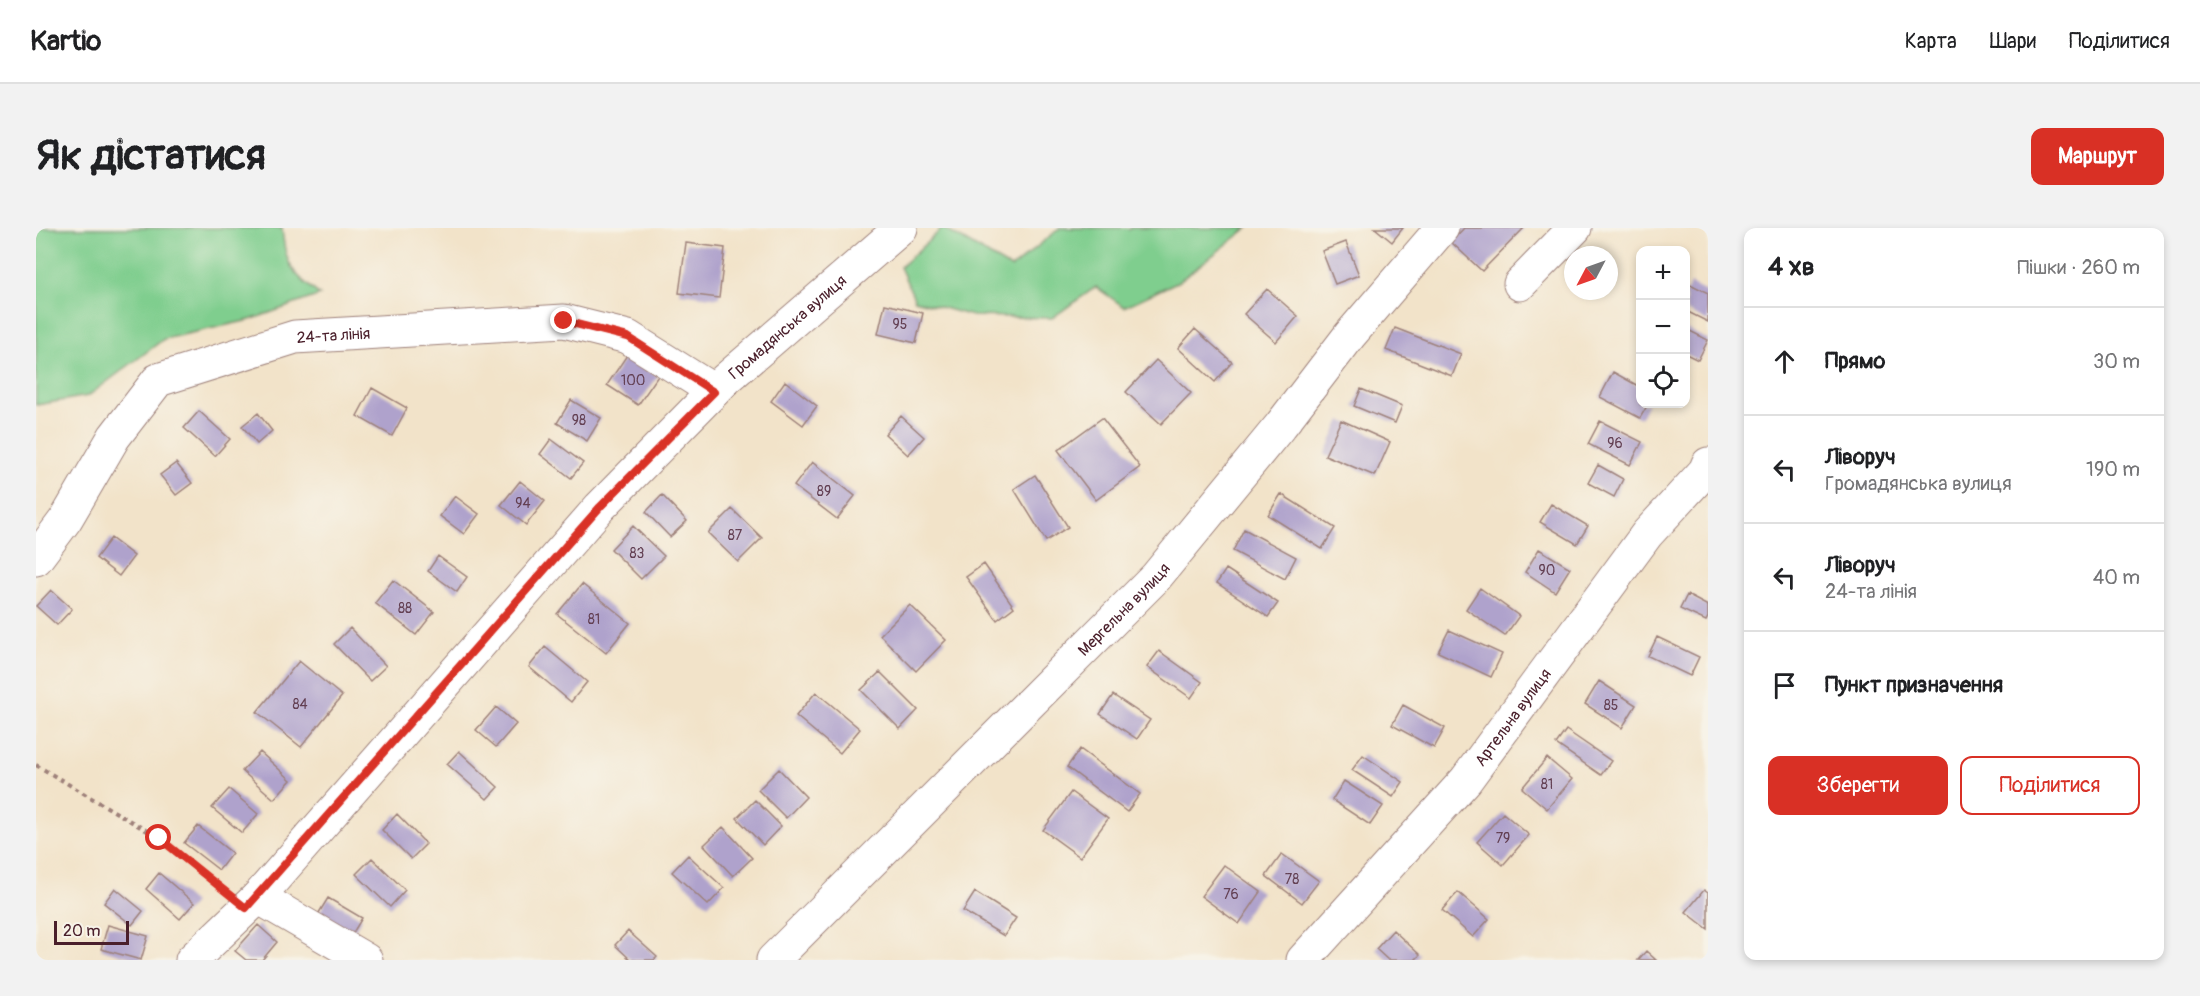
<!DOCTYPE html>
<html lang="uk">
<head>
<meta charset="utf-8">
<style>
  body { margin:0; font-family:Pangolin,sans-serif; background:#f2f2f2; color:#202124 }
  .controls { position:absolute; right:18px; top:18px; display:grid; overflow:hidden; border-radius:12px; box-shadow:0 3px 9px #0003 }
  .controls button { width:54px; height:54px; display:grid; place-items:center; padding:0; border:0; border-bottom:2px solid #e0e0e0; background:#fff; color:#202124; font:30px sans-serif }
  .compass { position:absolute; left:1528px; top:18px; width:54px; height:54px; border-radius:50%; background:#fff; box-shadow:0 3px 9px #0003; rotate:229deg }
  .scale { position:absolute; left:18px; bottom:15px; width:75px; box-sizing:border-box; padding-left:6px; border:3px solid #4a1f2b; border-top:0; font-size:16px; line-height:21px; white-space:nowrap; color:#4a1f2b; -webkit-text-stroke:4px #f7f3e8; paint-order:stroke }
  .stop { position:absolute; width:18px; height:18px; margin:-14px; border:4px solid #d93025; border-radius:50%; background:#fff }
  .stop.end { background:#d93025; border-color:#fff; box-shadow:0 2px 6px #0008 }
  .list { margin:0; padding:0; list-style:none }
  h2 { display:flex; justify-content:space-between; align-items:center; height:78px; margin:0; padding:0 24px; font-size:26px }
  h2 small { font-size:20px; font-weight:400; color:#757577 }
  .list li { display:grid; grid-template-columns:39px 1fr auto; gap:18px; align-items:center; box-sizing:border-box; height:108px; padding:0 24px; border-top:2px solid #e0e0e0 }
  .list b { display:block; font-size:22px; white-space:nowrap }
  .list p { margin:0; font-size:20px; white-space:nowrap; color:#757577 }
  .list em { font-size:20px; font-style:normal; color:#757577 }
  .actions { display:flex; gap:12px; padding:18px 24px }
  .actions a { flex:1; padding:14px 0; border:2px solid #d93025; border-radius:12px; text-align:center; font-size:21px; color:#d93025 }
  .actions .main { background:#d93025; color:#fff }
  .icon { flex:none; width:33px; height:33px; fill:none; stroke:currentColor; stroke-width:2; stroke-linecap:round; stroke-linejoin:round }
  .map { position:relative; flex:none; width:1672px; height:732px; overflow:hidden; border-radius:12px }
  header { display:flex; align-items:center; gap:36px; box-sizing:border-box; height:84px; padding:0 30px; background:#fff; border-bottom:2px solid #e0e0e0 }
  header strong { font-size:28px }
  nav { display:flex; gap:33px; margin-inline-start:auto; font-size:21px }
  .intro { display:flex; align-items:center; justify-content:space-between; box-sizing:border-box; height:144px; padding:0 36px }
  h1 { margin:0; font-size:42px }
  .button { padding:15px 27px; border-radius:12px; background:#d93025; color:#fff; font-size:21px; font-weight:700 }
  main { display:flex; gap:36px; padding:0 36px }
  aside { flex:1; background:#fff; border-radius:12px; box-shadow:0 3px 9px #0003 }
  .map>svg:first-child { display:block }
</style>
</head>
<body>
<header>
<strong>Kartio</strong>
<nav><a>Карта</a><a>Шари</a><a>Поділитися</a></nav>
</header>
<div class="intro"><h1>Як дістатися</h1><a class="button">Маршрут</a></div>
<main>
<div class="map">
<svg width="1672" height="732" viewBox="0 0 1672 732">
  <rect width="100%" height="100%" fill="#f7f3e8"/>
  <filter id="ink" filterUnits="userSpaceOnUse"><feTurbulence type="fractalNoise" baseFrequency=".0167" numOctaves="2"/><feDisplacementMap in="SourceGraphic" scale="12" xChannelSelector="R" yChannelSelector="G"/><feConvolveMatrix kernelMatrix="1 2 1 2 8 2 1 2 1" color-interpolation-filters="sRGB"/></filter>
  <filter id="wash" filterUnits="userSpaceOnUse"><feTurbulence type="fractalNoise" baseFrequency=".008" numOctaves="4" result="noise"/><feDisplacementMap in="SourceGraphic" scale="24" xChannelSelector="R" yChannelSelector="G"/><feGaussianBlur stdDeviation="1.35" result="paint"/><feColorMatrix in="noise" values="0 0 0 0 0 0 0 0 0 0 0 0 0 0 0 0 0 1.4 0 .05"/><feComposite in="paint" operator="in"/></filter>
  <g filter="url(#wash)">
    <rect width="100%" height="100%" fill="#f2e3c9"/>
    <!-- green -->
    <path fill="#7fce8e" stroke="#64765c" stroke-width="1.5" d="M0,0h246c3,36 9,45 38,67l-70,25 -86,19 -76,57 -52,9z
      M907,0l68,40 49,-40h67l2,2 2,-2h117l-69,53 -55,26 -28,-20 -44,31 -80,-2 -57,-16 -15,-33z"/>
    <g id="blocks">
      <!-- building -->
      <path fill="#afa2cc" d="M1339,0h28l-11,14z
        M1428,0h60l-42,43 -31,-29z
        M1310,14l13,33 -24,9 -13,-33z
        M650,15l39,5 -6,50 -40,-5z
        M1654,56l18,9v29l-22,-11v-17z
        M1231,61l31,27 -22,26 -32,-28z
        M849,76l38,9 -7,30 -38,-9z
        M1359,100l66,26 -9,22 -66,-26z
        M1159,101l37,33 -17,20 -37,-34z
        M1650,101l22,11 -10,20 -12,-6z
        M591,127l31,21 -20,29 -31,-20z
        M1120,132l35,33 -30,31 -35,-32z
        M1577,144l27,15v17h8l-8,14 -40,-21z
        M749,153l32,25 -14,19 -32,-24z
        M336,160l35,20 -15,28 -35,-20z
        M1325,161l41,17 -7,17 -41,-17z
        M535,172l30,18 -14,23 -30,-18z
        M163,183l31,28 -15,17 -31,-28z
        M222,185l14,18 -15,13 -15,-18z
        M865,188l23,21 -16,18 -23,-21z
        M1066,190l38,49 -44,33 -38,-50z
        M1305,192l49,22 -15,34 -50,-21z
        M1564,193l42,21 -12,23 -42,-21z
        M515,211l32,24 -12,15 -31,-24z
        M776,234l43,34 -18,23 -43,-33z
        M140,235l16,20 -16,12 -16,-20z
        M1562,237l25,14 -9,18 -26,-14z
        M999,247l33,52 -22,14 -32,-52z
        M484,253l25,20 -19,24 -25,-20z
        M1245,266l54,34 -13,21 -54,-34z
        M626,267l25,26 -17,16 -24,-25z
        M419,268l24,18 -15,20 -24,-18z
        M1515,276l37,22 -11,18 -37,-22z
        M696,281l30,29 -24,24 -30,-29z
        M597,298l31,30 -23,23 -30,-30z
        M1208,301l52,28 -11,22 -52,-28z
        M75,310l23,18 -15,20 -23,-18z
        M1503,321l31,19 -15,24 -30,-20z
        M402,328l29,21 -10,15 -29,-21z
        M948,336l30,43 -17,13 -31,-43z
        M1190,341l52,34 -10,14 -51,-34z
        M357,352l41,32 -18,23 -41,-32z
        M546,356l48,39 -24,30 -49,-39z
        M1444,360l39,28 -14,20 -39,-27z
        M15,362l21,19 -15,16 -21,-19z
        M1651,367l21,11v11l-2,4 -26,-12z
        M874,377l36,35 -30,31 -36,-36z
        M314,400l36,38 -16,15 -36,-37z
        M1413,402l53,24 -11,23 -53,-25z
        M1621,409l42,20 -9,19 -42,-20z
        M509,419l42,35 -16,20 -42,-35z
        M1123,423l43,31 -11,16 -44,-31z
        M263,433l43,35 -41,51 -44,-35z
        M844,444l38,38 -18,19 -39,-39z
        M1563,453l37,24 -14,23 -37,-24z
        M780,464l44,37 -20,24 -44,-37z
        M1077,467l37,25 -13,19 -37,-25z
        M1367,477l42,23 -11,20 -42,-23z
        M460,479l20,17 -20,23 -20,-17z
        M1530,502l45,31 -10,14 -45,-31z
        M1044,521l60,45 -13,18 -60,-45z
        M423,523l39,36 -11,12 -40,-35z
        M224,524l31,28 -17,19 -32,-28z
        M1327,527l40,27 -10,15 -41,-27z
        M1511,530l25,21 -25,30 -25,-21z
        M743,541l27,28 -20,21 -28,-28z
        M1308,553l39,25 -13,19 -38,-25z
        M193,561l29,25 -16,19 -30,-25z
        M1035,564l37,27 -28,38 -37,-27z
        M719,572l26,26 -18,19 -26,-27z
        M1467,585l26,22 -26,30 -26,-23z
        M361,586l29,30 -15,15 -29,-29z
        M162,598l34,27 -13,17 -35,-27z
        M687,599l29,31 -19,18 -29,-31z
        M1246,626l37,27 -17,22 -36,-27z
        M652,627l36,33 -16,17 -36,-33z
        M336,630l33,32 -15,17 -34,-33z
        M1188,637l37,27 -22,32 -38,-28z
        M123,645l35,30 -14,16 -34,-30z
        M79,660l28,23 -11,14 -28,-22z
        M1668,662l4,3v36l-22,-17z
        M939,664l41,26 -12,18 -41,-25z
        M1422,664l31,27 -16,18 -31,-27z
        M292,670l34,20 -11,18 -34,-20z
        M72,697l40,11 -7,24 -40,-11z
        M222,697l19,17 -15,18h-16l-11,-9z
        M1357,702l27,25 -5,5h-27l-12,-11z
        M592,703l29,26 -3,3h-23l-16,-15z
        M1610,723l10,9h-18z"/>
    </g>
  </g>
  <g filter="url(#ink)">
    <use href="#blocks" fill-opacity="0" stroke="#9e817a" stroke-width="1.5"/>
    <g fill="none" stroke-linecap="round" stroke-linejoin="round">
      <!-- minor casing -->
      <g stroke="#9e817a" stroke-width="35">
        <g id="minor">
          <path d="M1484,56l55,-56"/>
          <path id="s1" d="M0,331l30,-40 48,-82 44,-57 137,-43 269,-16 64,16 86,54"/>
          <path d="M222,669l108,63"/>
          <path id="s2" d="M156,732l66,-63 342,-390 125,-127 176,-152"/>
          <path id="s3" d="M737,732l383,-383 125,-152 69,-90 92,-107"/>
          <path id="s4" d="M1267,732l163,-180 181,-246 58,-63 3,-7"/>
        </g>
      </g>
      <!-- path -->
      <path stroke="#9e817a" stroke-width="4" stroke-dasharray="4.5 4.5" stroke-linecap="butt" d="M0,537l123,73 65,53"/>
      <!-- minor -->
      <use href="#minor" stroke="#fff" stroke-width="33"/>
    </g>
  </g>
  <g fill="none" stroke-linecap="round" stroke-linejoin="round" filter="url(#ink)">
    <!-- route -->
    <path stroke="#d93025" stroke-width="8" d="M123,610l87,70 354,-401 114,-115 -86,-55 -64,-16"/>
  </g>
  <g text-anchor="middle" stroke-width="4.5" stroke-linejoin="round" paint-order="stroke">
    <!-- number labels -->
    <g font-size="14" fill="#634053">
      <text x="864" y="101">95</text>
      <text x="597" y="157">100</text>
      <text x="543" y="197">98</text>
      <text x="1579" y="220">96</text>
      <text x="788" y="268">89</text>
      <text x="487" y="280">94</text>
      <text x="699" y="312">87</text>
      <text x="601" y="330">83</text>
      <text x="1511" y="347">90</text>
      <text x="369" y="385">88</text>
      <text x="558" y="396">81</text>
      <text x="264" y="481">84</text>
      <text x="1575" y="482">85</text>
      <text x="1511" y="561">81</text>
      <text x="1467" y="615">79</text>
      <text x="1256" y="656">78</text>
      <text x="1195" y="671">76</text>
    </g>
    <!-- street labels -->
    <g font-size="16" fill="#4a1f2b" stroke="#f7f3e8">
      <text dy="6" stroke="none"><textPath href="#s2" startOffset="870">Громадянська вулиця</textPath></text>
      <text dy="6" stroke="none"><textPath href="#s1" startOffset="399">24-та лінія</textPath></text>
      <text dy="6" stroke="none"><textPath href="#s3" startOffset="496">Мергельна вулиця</textPath></text>
      <text dy="6" stroke="none"><textPath href="#s4" startOffset="321">Артельна вулиця</textPath></text>
    </g>
  </g>
</svg>
<div class="controls">
<button>+</button>
<button>−</button>
<button><svg class="icon" aria-label="locate" viewBox="0 0 24 24"><circle cx="12" cy="12" r="6"/><path d="M12 2v4M12 18v4M2 12h4M18 12h4"/></svg></button>
</div>
<svg class="compass" viewBox="-18 -18 36 36"><path d="M0-13l5 13h-10z" fill="#e53935"/><path d="M0 13l5-13h-10z" fill="#757577"/></svg>
<div class="scale">20 m</div>
<div class="stop" style="left:123px;top:610px"></div>
<div class="stop end" style="left:528px;top:93px"></div>
</div>
<aside>
<h2>4 хв<small>Пішки · 260 m</small></h2>
<ul class="list">
<li><svg class="icon" aria-label="ahead" viewBox="0 0 24 24"><path d="M12 20V5M6 11l6-6 6 6"/></svg><div><b>Прямо</b></div><em>30 m</em></li>
<li><svg class="icon" aria-label="left" viewBox="0 0 24 24"><path d="M17 20v-9H6M10 6l-5 5 5 5"/></svg><div><b>Ліворуч</b><p>Громадянська вулиця</p></div><em>190 m</em></li>
<li><svg class="icon" aria-label="left" viewBox="0 0 24 24"><path d="M17 20v-9H6M10 6l-5 5 5 5"/></svg><div><b>Ліворуч</b><p>24-та лінія</p></div><em>40 m</em></li>
<li><svg class="icon" aria-label="arrive" viewBox="0 0 24 24"><path d="M6 21V4h12l-3 4 3 4H6"/></svg><div><b>Пункт призначення</b></div></li>
</ul>
<div class="actions"><a class="main">Зберегти</a><a>Поділитися</a></div>
</aside>
</main>
</body>
</html>
